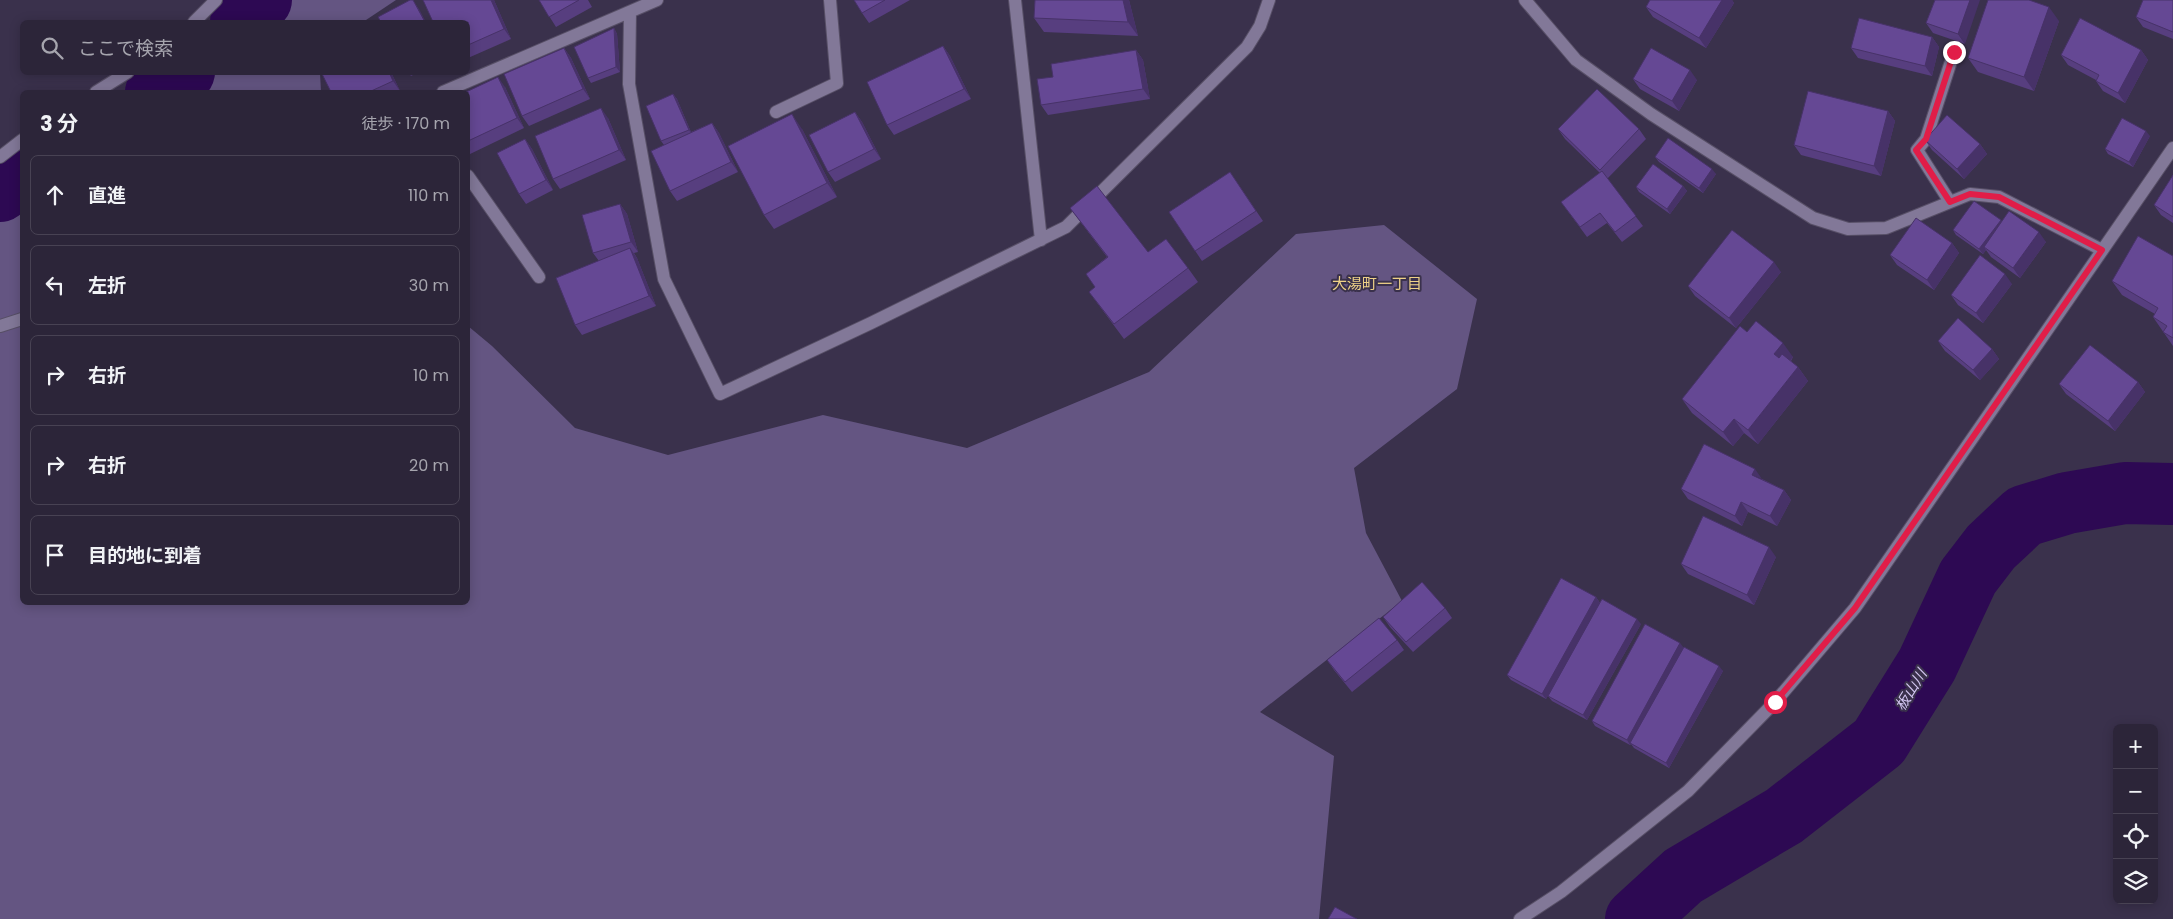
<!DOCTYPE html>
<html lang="ja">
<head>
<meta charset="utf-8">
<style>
  body { margin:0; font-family:Poppins,"Noto Sans JP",sans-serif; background:#383144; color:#f1f3f6 }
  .controls { position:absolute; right:15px; bottom:15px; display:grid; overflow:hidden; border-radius:8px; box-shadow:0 2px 12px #0003 }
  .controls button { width:45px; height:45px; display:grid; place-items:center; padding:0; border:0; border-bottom:1px solid #484253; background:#2c2539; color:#f1f3f6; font:25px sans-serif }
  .stop { position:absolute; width:15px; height:15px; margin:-11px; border:4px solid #e11d48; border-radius:50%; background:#fff }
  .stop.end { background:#e11d48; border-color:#fff; box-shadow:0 1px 5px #0008 }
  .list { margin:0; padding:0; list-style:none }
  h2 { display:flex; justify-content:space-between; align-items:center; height:65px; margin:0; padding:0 20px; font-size:21px }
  h2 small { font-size:16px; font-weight:400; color:#a6a5ae }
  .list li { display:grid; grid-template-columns:32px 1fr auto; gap:15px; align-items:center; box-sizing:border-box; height:80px; margin:0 10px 10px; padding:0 10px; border:1px solid #484253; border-radius:8px }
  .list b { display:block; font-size:19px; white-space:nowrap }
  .list em { font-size:16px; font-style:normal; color:#a6a5ae }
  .icon { flex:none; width:28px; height:28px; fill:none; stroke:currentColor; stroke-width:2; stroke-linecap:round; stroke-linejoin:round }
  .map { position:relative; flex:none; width:2173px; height:919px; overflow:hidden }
  .search { position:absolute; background:#2c2539; box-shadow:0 2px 12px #0003; left:20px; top:20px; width:450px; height:55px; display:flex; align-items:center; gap:12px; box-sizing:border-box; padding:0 18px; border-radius:8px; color:#a6a5ae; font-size:19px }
  .panel { position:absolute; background:#2c2539; box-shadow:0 2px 12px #0003; left:20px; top:90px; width:450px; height:515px; border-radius:8px }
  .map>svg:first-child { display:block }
</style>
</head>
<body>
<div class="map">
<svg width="2173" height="919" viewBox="0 0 2173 919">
  <rect width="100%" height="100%" fill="#3a314c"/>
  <!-- green -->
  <path fill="#645582" d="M265,0h131l-30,20v2h-121z
    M193,72l127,1 1,19h-154z
    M22,199v403h446v-276l24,20 83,82 93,27 155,-40 144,33 182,-76 147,-138 88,-9 93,74 -20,90 -103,79 12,65 36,68 -142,111 74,44 -15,163h-1319v-704z"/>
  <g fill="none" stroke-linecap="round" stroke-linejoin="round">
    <!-- river -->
    <path stroke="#2d0953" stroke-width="62" d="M241,22l20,-22
      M156,92l28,-20
      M0,191l22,-17
      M1636,919l47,-43 101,-60 95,-74 48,-77 41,-88 23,-30 33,-31 43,-13 58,-10 48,1"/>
    <!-- street casing -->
    <g stroke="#574f66" stroke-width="14">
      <path id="street" d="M1015,0l26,240
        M1525,0l51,60 75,54 162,104 35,11 38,-1 84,-34 29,3 103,53
        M630,12l-1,72 35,195 56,115 151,-71 195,-96 181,-180 13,-21 9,-26
        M194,22l22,-22
        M96,92l32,-20
        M443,92l214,-92
        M776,112l61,-29 -7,-83
        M0,157l22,-17
        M468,176l71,101
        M1950,202l-33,-52 9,-11 28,-87
        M0,326l22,-7"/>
    </g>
    <!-- secondary casing -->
    <g stroke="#574f66" stroke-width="14">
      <path id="secondary" d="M1520,919l41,-27 127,-101 87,-89 80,-94 318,-460"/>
    </g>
    <!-- street -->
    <use href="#street" stroke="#827898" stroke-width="12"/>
    <!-- secondary -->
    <use href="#secondary" stroke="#827898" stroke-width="12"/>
  </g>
  <!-- wall -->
  <path fill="#573e7f" d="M423,0h71l17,39 -43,19v-36z
    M539,0h49l4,7 -36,20z
    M854,0h56l-41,23 -7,-10z
    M1035,0h94l9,36 -94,-4 -10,-14z
    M1650,0h82l2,3 -28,45 -53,-31 -7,-10z
    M1935,0l30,44 -32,-11 -7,-10z
    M2173,0v39l-30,-12 -7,-10z
    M2059,21l-25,70 -56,-19 -10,-14z
    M614,28l3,6 3,38 -29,11 -3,-5z
    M1932,37l7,10 -7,29 -74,-18 -7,-10z
    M943,46l7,10 21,43 -77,36 -7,-10z
    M564,48l7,10 19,41 -61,27 -7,-10z
    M1136,50l7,10 7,39 -102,16 -7,-10 12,-28z
    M2141,50l7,10 -23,43 -22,-12 -7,-10v-1l-28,-15 -7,-10z
    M391,72l9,19 -4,1h-65z
    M408,72h11l-8,4z
    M1633,79l64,1 -18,31 -39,-22z
    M505,87l19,41 -56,27v-63z
    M673,94l4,5 14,33 21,-9 7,10 19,39 -61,29 -7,-10 -6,-46 -3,-4z
    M1888,111l7,10 -14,55 -80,-21 -7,-10z
    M855,112l7,10 19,37 -46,23 -7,-10z
    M608,118l18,42 -66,29 -7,-10z
    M802,129l35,68 -63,32 -10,-14z
    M1558,129h81l7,10 -39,40 36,47 -21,16 -15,-19 -20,14 -26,-35 39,-29 -35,-34z
    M2150,136l-17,31 -25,-13 -3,-5z
    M525,139l7,10 21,41 -27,14 -7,-10z
    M1925,140l55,4 7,10 -23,25 -32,-29z
    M1655,157l61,17 -13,19 -44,-31z
    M1230,172l33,49 -61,40 -33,-49z
    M2173,175v48l-12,-8 -7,-10z
    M1683,186l4,5 -17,23 -31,-22 -3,-5z
    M620,204l7,10 11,38 -4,1 3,5 19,48 -74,29 -7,-10 24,-64 -6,-8z
    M1070,208l78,44 40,16 10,14 -74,57 -35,-47 6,-5 -9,-13 21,-17z
    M2001,220l1,2 44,20 -26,36 -29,-21 -5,-7 -3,4 -27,-19 -3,-5z
    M1952,243l7,10 -25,37 -37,-25 -7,-10z
    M2173,256v90l-20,-29 2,-3 -33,-19 -10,-14z
    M1781,272l-45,56 -41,-32 -7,-10z
    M2012,284l-29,39 -25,-18 -7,-10z
    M1747,332l46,25 -2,4 7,6 10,14 -50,63 -14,-11 -11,13 -41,-33 -10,-14z
    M1938,341l54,8 7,10 -19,21 -35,-29z
    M2138,382l7,10 -30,39 -49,-37 -7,-10z
    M1762,479l22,11 7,10 -14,26 -29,-14 -6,14 -54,-27 -7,-10z
    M1776,557l-22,48 -66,-31 -7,-10z
    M1596,597l4,6 -54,96 -35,-19 -4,-5z
    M1445,608l7,10 -39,34 -23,-25 -7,-10z
    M1641,624l-54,96 -35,-19 -4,-5z
    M1397,640l7,10 -52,42 -18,-22 -7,-10z
    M1684,648l39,23 -54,97 -35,-20 -3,-4 -1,1 -35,-19 -3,-5z"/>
  <!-- shaded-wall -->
  <path fill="#473268" d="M413,0l6,9 7,13h-1z
    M491,0h3l17,39 -7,-10z
    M1123,0h6l9,36 -10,-14z
    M1722,0h10l2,3 -28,45 -7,-10z
    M1970,0h10l-15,44 -7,-10z
    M2049,7l10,14 -25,70 -10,-14z
    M614,28l3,6 3,38 -4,-5z
    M1932,37l7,10 -7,29 -7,-10z
    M943,46l7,10 21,43 -7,-10z
    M564,48l7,10 19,41 -7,-10z
    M1136,50l7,10 7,39 -7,-10z
    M2141,50l7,10 -23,43 -7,-10z
    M1690,70l7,10 -18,31 -7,-10z
    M389,72h2l9,19 -7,-10z
    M498,77l7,10 19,41 -7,-10z
    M673,94l4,5 15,36 -3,-5z
    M601,108l7,10 18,42 -7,-10z
    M1888,111l7,10 -14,55 -7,-10z
    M855,112l7,10 19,37 -7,-10z
    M792,114l10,15 35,68 -10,-14z
    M712,123l7,10 19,39 -7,-10z
    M2146,131l4,5 -17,31 -4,-5z
    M525,139l7,10 21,41 -7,-10z
    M1980,144l7,10 -23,25 -7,-10z
    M1712,169l4,5 -13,19 -4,-5z
    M1683,186l4,5 -17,23 -3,-5z
    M620,204l7,10 11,38 -7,-10z
    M2001,220l3,5 -20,22 2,3 -3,4 -4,-5z
    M2039,232l7,10 -26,36 -7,-10z
    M1952,243l7,10 -25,37 -7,-10z
    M630,248l7,10 19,48 -7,-10z
    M1774,262l7,10 -45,56 -7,-10z
    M2005,274l7,10 -29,39 -7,-10z
    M1783,343l10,14 -9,11 -10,-14z
    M1992,349l7,10 -19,21 -7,-10z
    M1798,367l10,14 -50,63 -10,-14z
    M2138,382l7,10 -30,39 -7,-10z
    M1734,419l10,14 -11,13 -10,-14z
    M1755,469l7,10 -10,-4z
    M1784,490l7,10 -14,26 -7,-10z
    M1741,502l7,10 -6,14 -7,-10z
    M1769,547l7,10 -22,48 -7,-10z
    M1596,597l4,6 -54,96 -4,-5z
    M1637,619l4,5 -54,96 -4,-5z
    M1680,643l4,5 -54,97 -3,-5z
    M1719,666l4,5 -54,97 -3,-5z"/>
  <!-- building -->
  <path fill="#654894" stroke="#473268" d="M410,0h3l12,22h-44l-3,-5z
    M423,0h68l13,29 -36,16v-23h-35z
    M539,0h40l-30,17z
    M854,0h31l-23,13z
    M1035,0h88l5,22 -94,-4z
    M1650,0h72l-23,38 -53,-31z
    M1935,0h35l-12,34 -32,-11z
    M1988,0h41l20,7 -25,70 -56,-19z
    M2143,0h30v32l-37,-15z
    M1859,18l73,19 -7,29 -74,-18z
    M2080,18l61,32 -23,43 -22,-12 3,-6 -38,-20z
    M614,28l2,39 -28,11 -14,-31z
    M943,46l21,43 -77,36 -20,-43z
    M564,48l19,41 -61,27 -18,-42z
    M1651,48l39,22 -18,31 -39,-22z
    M1136,50l7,39 -102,16 -4,-26 16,-2 -2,-13z
    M321,72h68l4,9 -24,11h-38z
    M498,77l19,41 -49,23v-49h-2z
    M1597,89l42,40 -39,41 -42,-41z
    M1808,91l80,20 -14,55 -80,-21z
    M673,94l16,36 -28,11 -15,-35z
    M601,108l18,42 -66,29 -18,-43z
    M855,112l19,37 -46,23 -19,-37z
    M792,114l35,69 -63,32 -36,-69z
    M1947,115l33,29 -23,25 -32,-29z
    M2122,118l24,13 -17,31 -24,-13z
    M712,123l19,39 -61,29 -19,-40z
    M1668,138l44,31 -13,19 -44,-31z
    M525,139l21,41 -27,14 -22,-41z
    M1653,164l30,22 -16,23 -31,-22z
    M1602,171l34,45 -21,16 -15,-19 -20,14 -19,-25z
    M1230,172l26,39 -61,40 -26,-39z
    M2173,175v42l-19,-12z
    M1097,186l51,66 18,-13 22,29 -74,56 -25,-32 6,-5 -9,-13 22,-17 -38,-49z
    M1974,201l27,19 -22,29 -26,-19z
    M620,204l11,38 -38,11 -11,-38z
    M2009,211l30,21 -26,36 -29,-21z
    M1916,218l36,25 -25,37 -37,-25z
    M1732,230l42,32 -45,56 -41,-32z
    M2138,236l35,20v82l-10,-6 4,-6 -14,-9 5,-9 -46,-27z
    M630,248l19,48 -74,29 -19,-47z
    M1980,255l25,19 -29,39 -25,-18z
    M1958,318l34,31 -19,21 -35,-29z
    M1756,321l27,22 -9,11 5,4 3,-4 16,13 -50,63 -14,-11 -11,13 -41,-33 58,-73 7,6z
    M2090,345l48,37 -30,39 -49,-37z
    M1704,444l51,25 -3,6 32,15 -14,26 -29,-14 -6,14 -54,-27z
    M1703,516l66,31 -22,48 -66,-31z
    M1561,578l35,19 -54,97 -35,-19z
    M1422,582l23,26 -39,34 -23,-25z
    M1602,599l35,20 -54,96 -35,-19z
    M1379,618l18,22 -52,42 -18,-22z
    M1645,624l35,19 -53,97 -35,-19z
    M1684,647l35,19 -53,97 -36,-20z
    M1335,907l22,12h-29z"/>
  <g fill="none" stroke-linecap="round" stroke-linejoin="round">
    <!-- route -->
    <path stroke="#e11d48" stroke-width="6" d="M1775,702l80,-94 247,-358 -103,-53 -29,-3 -20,8 -34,-52 10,-11 28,-87"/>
  </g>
  <g text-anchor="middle" stroke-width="4" stroke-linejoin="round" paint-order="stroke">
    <!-- neighbourhood labels -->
    <g font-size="15" fill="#efd287" stroke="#3a314c">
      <text x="1377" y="289">大湯町一丁目</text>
    </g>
    <!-- water labels -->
    <g font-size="15" font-style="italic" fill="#d4c7f2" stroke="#3a314c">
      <text transform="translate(1911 690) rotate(-58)" y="5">板山川</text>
    </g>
  </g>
</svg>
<div class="controls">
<button>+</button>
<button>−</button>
<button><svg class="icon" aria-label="locate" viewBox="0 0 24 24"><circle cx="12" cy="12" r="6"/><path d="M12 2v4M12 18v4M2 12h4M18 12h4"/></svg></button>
<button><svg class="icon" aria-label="layers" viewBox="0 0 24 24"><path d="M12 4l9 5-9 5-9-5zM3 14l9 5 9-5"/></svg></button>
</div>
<div class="stop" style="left:1775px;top:702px"></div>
<div class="stop end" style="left:1954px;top:52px"></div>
<div class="search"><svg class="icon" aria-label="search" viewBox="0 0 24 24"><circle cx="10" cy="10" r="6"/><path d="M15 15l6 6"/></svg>ここで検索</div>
<section class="panel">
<h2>3 分<small>徒歩 · 170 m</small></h2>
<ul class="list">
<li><svg class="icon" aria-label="ahead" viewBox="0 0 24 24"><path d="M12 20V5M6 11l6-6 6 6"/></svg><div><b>直進</b></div><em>110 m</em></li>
<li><svg class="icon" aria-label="left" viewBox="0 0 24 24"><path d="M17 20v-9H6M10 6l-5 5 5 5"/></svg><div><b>左折</b></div><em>30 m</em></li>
<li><svg class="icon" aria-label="right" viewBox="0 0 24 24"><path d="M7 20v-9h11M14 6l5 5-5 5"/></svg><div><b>右折</b></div><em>10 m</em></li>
<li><svg class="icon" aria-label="right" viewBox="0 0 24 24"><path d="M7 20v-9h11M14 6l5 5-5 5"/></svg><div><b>右折</b></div><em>20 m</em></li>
<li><svg class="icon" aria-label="arrive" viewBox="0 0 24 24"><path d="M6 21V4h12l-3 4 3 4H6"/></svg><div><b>目的地に到着</b></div></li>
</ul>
</section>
</div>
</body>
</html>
